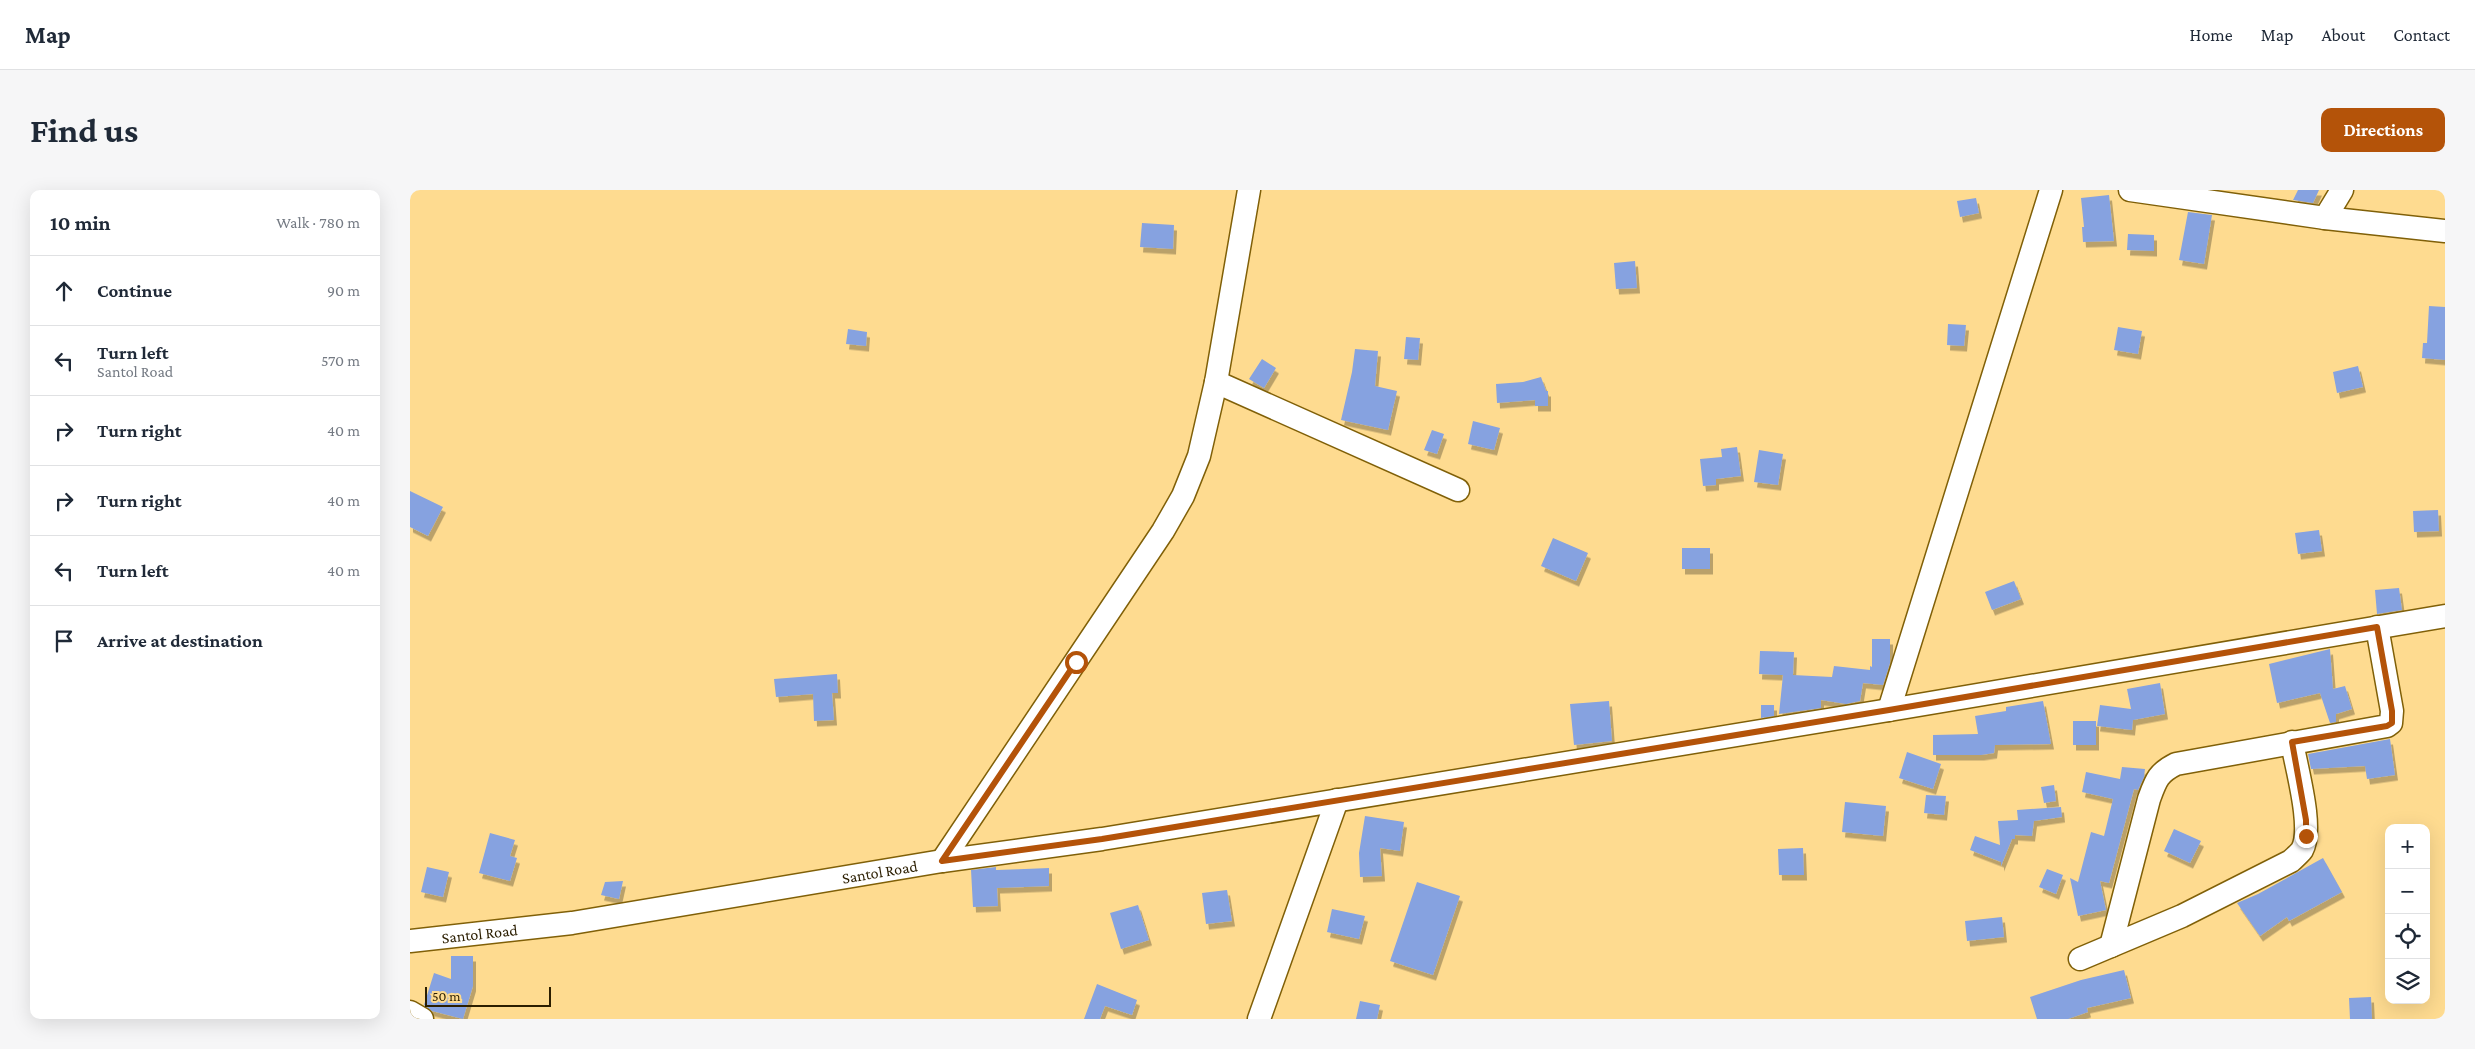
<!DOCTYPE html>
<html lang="en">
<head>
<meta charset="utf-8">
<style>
  body { margin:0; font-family:"Crimson Pro",serif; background:#f6f6f7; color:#1f2937 }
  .controls { position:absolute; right:15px; bottom:15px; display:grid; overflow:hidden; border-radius:10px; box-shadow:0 5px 20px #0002 }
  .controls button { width:45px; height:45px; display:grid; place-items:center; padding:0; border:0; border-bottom:1px solid #e0e1e3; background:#fff; color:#1f2937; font:25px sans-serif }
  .scale { position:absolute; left:15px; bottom:12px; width:126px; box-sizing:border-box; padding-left:5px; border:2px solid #2b1e00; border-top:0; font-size:14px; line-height:18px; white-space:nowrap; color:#2b1e00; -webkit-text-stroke:4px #fedb90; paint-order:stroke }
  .stop { position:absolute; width:15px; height:15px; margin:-11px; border:4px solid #b45309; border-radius:50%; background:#fff }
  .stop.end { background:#b45309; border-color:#fff; box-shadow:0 1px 5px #0008 }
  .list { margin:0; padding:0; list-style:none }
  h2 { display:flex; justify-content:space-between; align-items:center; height:65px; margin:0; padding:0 20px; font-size:21px }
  h2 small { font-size:16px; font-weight:400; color:#747a83 }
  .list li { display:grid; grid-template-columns:32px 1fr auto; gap:15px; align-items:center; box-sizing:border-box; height:70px; padding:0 20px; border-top:1px solid #e0e1e3 }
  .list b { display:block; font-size:19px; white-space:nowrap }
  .list p { margin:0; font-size:16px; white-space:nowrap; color:#747a83 }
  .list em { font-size:16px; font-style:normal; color:#747a83 }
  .icon { flex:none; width:28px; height:28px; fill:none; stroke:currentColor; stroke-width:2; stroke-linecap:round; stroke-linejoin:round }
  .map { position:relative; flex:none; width:2035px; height:829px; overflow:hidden; border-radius:10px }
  header { display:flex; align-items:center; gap:30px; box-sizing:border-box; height:70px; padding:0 25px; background:#fff; border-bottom:1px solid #e0e1e3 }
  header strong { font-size:24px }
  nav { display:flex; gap:28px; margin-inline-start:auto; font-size:18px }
  .intro { display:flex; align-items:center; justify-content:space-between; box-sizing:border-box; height:120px; padding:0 30px }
  h1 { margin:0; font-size:35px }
  .button { padding:12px 22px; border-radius:10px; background:#b45309; color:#fff; font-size:18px; font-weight:700 }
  main { display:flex; gap:30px; padding:0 30px }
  aside { flex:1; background:#fff; border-radius:10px; box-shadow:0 5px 20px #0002 }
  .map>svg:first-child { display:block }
</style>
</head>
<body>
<header>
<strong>Map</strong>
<nav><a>Home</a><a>Map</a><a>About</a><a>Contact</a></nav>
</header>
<div class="intro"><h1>Find us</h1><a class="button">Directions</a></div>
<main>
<aside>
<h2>10 min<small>Walk · 780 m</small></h2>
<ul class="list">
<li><svg class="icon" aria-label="ahead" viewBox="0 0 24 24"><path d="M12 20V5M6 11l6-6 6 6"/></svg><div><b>Continue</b></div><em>90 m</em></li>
<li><svg class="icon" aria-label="left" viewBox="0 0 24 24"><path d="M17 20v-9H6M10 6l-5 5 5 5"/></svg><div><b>Turn left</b><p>Santol Road</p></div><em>570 m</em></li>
<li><svg class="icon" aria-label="right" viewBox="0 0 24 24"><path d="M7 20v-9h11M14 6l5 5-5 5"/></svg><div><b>Turn right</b></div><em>40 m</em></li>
<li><svg class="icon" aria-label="right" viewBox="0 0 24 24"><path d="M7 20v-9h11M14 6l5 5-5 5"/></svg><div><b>Turn right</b></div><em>40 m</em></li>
<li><svg class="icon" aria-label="left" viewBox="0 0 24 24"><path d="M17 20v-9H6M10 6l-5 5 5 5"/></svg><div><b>Turn left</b></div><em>40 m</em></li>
<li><svg class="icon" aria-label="arrive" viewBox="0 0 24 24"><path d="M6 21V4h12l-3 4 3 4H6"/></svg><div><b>Arrive at destination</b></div></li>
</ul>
</aside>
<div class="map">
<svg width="2035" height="829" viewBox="0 0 2035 829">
  <defs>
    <filter id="shadow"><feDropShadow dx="3" dy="5.5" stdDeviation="0" flood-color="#0004"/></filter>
  </defs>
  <rect width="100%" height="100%" fill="#fedb90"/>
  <!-- building -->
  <path fill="#86a2e0" filter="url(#shadow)" d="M1888,0h21l-6,13 -20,-3z
    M1699,5l5,46 -31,1 -1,-15h2l-3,-29z
    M1566,8l3,15 -19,4 -3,-16z
    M1778,22l24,3 -8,49 -25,-4z
    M732,33l32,2 -1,24 -33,-2z
    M1718,44l26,1v16l-27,-1z
    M1225,71l2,27 -21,1 -2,-26z
    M2019,116l16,1v53l-23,-2 1,-15h4z
    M1538,134l18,1 -2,21 -17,-1z
    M1708,137l24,4 -4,23 -24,-4z
    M438,139l19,3 -1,14 -20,-2z
    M996,147l14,1 -2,22 -14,-1z
    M945,159l23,2 -3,35 22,5 -9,39 -47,-10 11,-48z
    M852,169l14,9 -12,20 -15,-9z
    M1948,176l5,21 -26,6 -4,-21z
    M1131,187l5,14h2v15h-13v-6l-38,3 -1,-19 27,-2z
    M1063,231l27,7 -6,22 -26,-6z
    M1022,240l12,4 -7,20 -13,-4z
    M1327,257l4,29 -25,3v6l-13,1 -3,-27 22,-2 -1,-8z
    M1349,260l24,4 -5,31 -24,-3z
    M0,301l33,16 -15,29 -18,-9z
    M2028,320l1,21 -25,1 -1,-21z
    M1909,340l3,21 -24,3 -3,-21z
    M1143,348l35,15 -12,28 -35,-15z
    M1272,358h28v21h-28z
    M1604,391l7,18 -29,11 -7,-18z
    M1989,398l3,22 -25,4 -2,-24z
    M1462,449h18v24l-7,22 -20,-2 -3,18 -14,3 -25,-4v8l-42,6 4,-39 -24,-1 1,-23 34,1 -1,23 39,2 2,-11 36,4v-4l2,1z
    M1920,459l3,40 12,-3 7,23 -16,5v8l-6,1 -10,-30 -43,10 -8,-39z
    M427,484l1,19h-6l2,27 -20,1 -1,-27 -37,3 -2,-18z
    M1750,493l5,31 -32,6 -1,10 -35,-4 3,-21 31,4 -4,-20z
    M1199,511l3,40 -38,4 -4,-41z
    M1633,511l8,43 -56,1 -1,8 -13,2h-48v-20l45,-1 -3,-18 31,-5v-4z
    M1351,515h13v11l-13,2z
    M1663,531h23v24h-23z
    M1980,549l5,36 -28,4 -2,-13 -54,3 -3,-15z
    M1497,562l34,12 -8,25 -34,-11z
    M1712,577l23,2 -1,8 -6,13 -4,-1 -25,94 -9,-2 6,29 -28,6 -8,-38 8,4 13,-50 13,4 9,-37 -31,-7 4,-20 34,7z
    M1644,595l2,16 -12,2 -3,-16z
    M1516,605l20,1 -2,19 -20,-2z
    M1435,612l41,4 -3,30 -41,-4z
    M1651,617l1,10 -28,4 -2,15 -17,-1v4h-3l-11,27v-4l-31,-12 5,-14 25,9 -2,-24 20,-1 -1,-10z
    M955,626l39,6 -4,29 -20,-3 2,28 -22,1 -1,-24z
    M1764,639l27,12 -11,22 -26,-12z
    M80,643l25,7 -5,16 7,2 -7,23 -31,-8z
    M1393,658l1,27h-25l-1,-26z
    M1913,668l19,34 -53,29 -2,-4 -27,19 -23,-33 21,-9z
    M17,677l22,5 -6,25 -22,-5z
    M586,677v3l53,-2v18l-52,2 1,18 -25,1 -2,-37z
    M1637,679l16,6 -7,19 -17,-7z
    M213,691l-4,18 -18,-4 4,-13z
    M1007,692l43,14 -27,79 -43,-14z
    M817,700l5,31 -26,3 -4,-31z
    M728,715l11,35 -28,9 -11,-36z
    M922,719l33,7 -6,23 -32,-7z
    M1592,727l2,20 -37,4 -2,-20z
    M41,766h22v30l-10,33 -31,-8 -8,-6 10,-32 17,6z
    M1714,780l7,28 -44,10 1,4 -20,7h-31l-7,-22 51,-17z
    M687,794l40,16 -5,15 -27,-9 -5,13h-16z
    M1961,807l1,22h-22l-1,-21z
    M950,811l20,4 -3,14h-21z"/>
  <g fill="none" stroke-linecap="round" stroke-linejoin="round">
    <!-- minor casing -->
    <g stroke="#806008" stroke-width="25">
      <g id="minor">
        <path d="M1720,0l195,28 120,13"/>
        <path d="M1915,28l17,-28"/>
        <path d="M806,192l242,108"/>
        <path d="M1479,520l162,-520"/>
        <path d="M532,671l221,-330 20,-35 16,-40 17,-74 33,-192"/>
        <path id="s1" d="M0,751l162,-18 370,-62 160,-22 787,-129 556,-94"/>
        <path d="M1701,756l38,-147c7,-19 9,-26 27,-35l211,-38 4,-3 1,-12 -15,-84"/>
        <path d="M1670,769l102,-43 109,-55c3,-3 8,-7 11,-11 12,-22 -6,-83 -10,-108"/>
        <path d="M0,822l12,7"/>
        <path d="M849,829l78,-219"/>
      </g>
    </g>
    <!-- minor -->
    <use href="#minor" stroke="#fff" stroke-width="22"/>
  </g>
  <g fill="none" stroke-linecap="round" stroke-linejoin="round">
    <!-- route -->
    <path stroke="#b45309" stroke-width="6" d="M666,472l-134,199 160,-22 787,-129 488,-83 15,84v12l-5,3 -95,16 14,78v16"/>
  </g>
  <g text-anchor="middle" stroke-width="4.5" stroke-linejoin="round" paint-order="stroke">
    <!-- street labels -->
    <g font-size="16" fill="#2b1e00" stroke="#fedb90">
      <text dy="6" stroke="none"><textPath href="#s1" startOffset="475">Santol Road</textPath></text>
      <text dy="6" stroke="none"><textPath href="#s1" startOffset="70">Santol Road</textPath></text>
    </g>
  </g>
</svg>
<div class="controls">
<button>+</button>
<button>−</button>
<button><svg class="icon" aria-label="locate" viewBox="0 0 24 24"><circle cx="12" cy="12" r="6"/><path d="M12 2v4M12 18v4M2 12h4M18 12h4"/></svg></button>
<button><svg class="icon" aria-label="layers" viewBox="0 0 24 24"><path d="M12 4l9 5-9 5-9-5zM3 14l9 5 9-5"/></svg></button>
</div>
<div class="scale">50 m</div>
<div class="stop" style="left:666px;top:472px"></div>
<div class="stop end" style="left:1896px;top:646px"></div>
</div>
</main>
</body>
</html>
